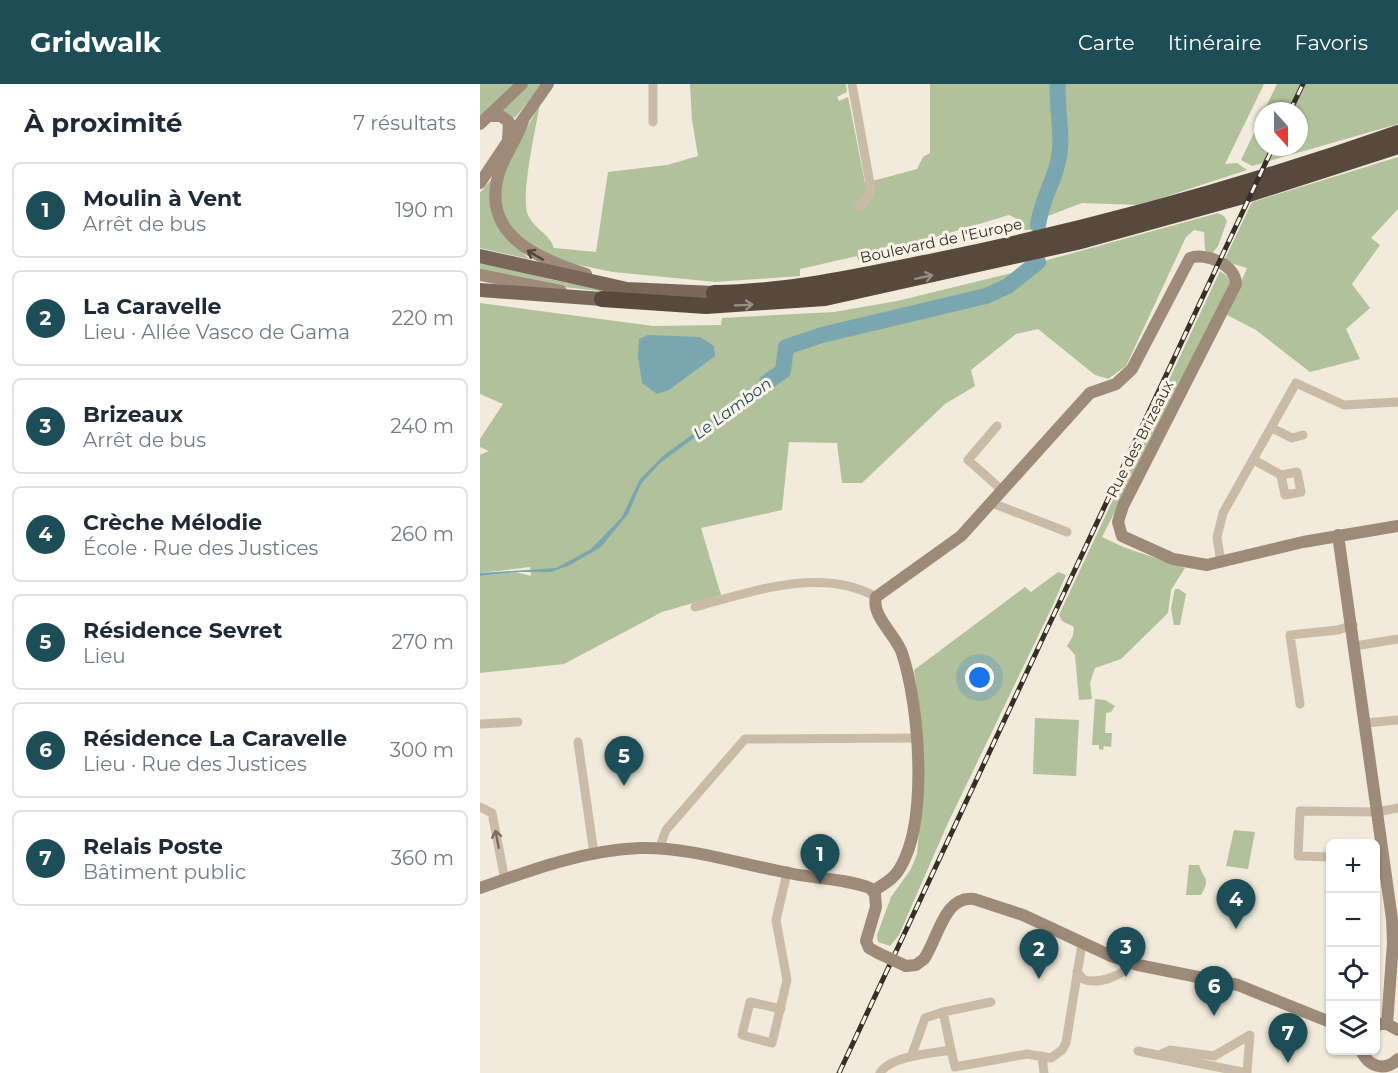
<!DOCTYPE html>
<html lang="fr">
<head>
<meta charset="utf-8">
<style>
  body { margin:0; font-family:Montserrat,sans-serif; background:#f2f2f3; color:#1f2937 }
  .controls { position:absolute; right:18px; bottom:18px; display:grid; overflow:hidden; border-radius:9px; box-shadow:0 2px 4px #0004 }
  .controls button { width:54px; height:54px; display:grid; place-items:center; padding:0; border:0; border-bottom:2px solid #e0e1e3; background:#fff; color:#1f2937; font:30px sans-serif }
  .compass { position:absolute; left:774px; top:18px; width:54px; height:54px; border-radius:50%; background:#fff; box-shadow:0 2px 4px #0004; rotate:159deg }
  .you { position:absolute; left:500px; top:594px; width:21px; height:21px; margin:-15px; border:4px solid #fff; border-radius:50%; background:#1a73e8; box-shadow:0 0 0 9px #1a73e833 }
  .badge { display:grid; place-items:center; width:39px; height:39px; border-radius:50%; background:#1d4e58; color:#fff; font-size:20px; font-weight:700 }
  .pin { position:absolute; translate:-50% -50px; filter:drop-shadow(0 2px 3px #0008) }
  .pin::after { content:''; position:absolute; top:32px; width:21px; height:18px; background:inherit; clip-path:polygon(0 0,100% 0,50% 100%) }
  .list { margin:0; padding:0; list-style:none }
  h2 { display:flex; justify-content:space-between; align-items:center; height:78px; margin:0; padding:0 24px; font-size:26px }
  h2 small { font-size:20px; font-weight:400; color:#747a83 }
  .list li { display:grid; grid-template-columns:39px 1fr auto; gap:18px; align-items:center; box-sizing:border-box; height:96px; margin:0 12px 12px; padding:0 12px; border:2px solid #e0e1e3; border-radius:9px }
  .list b { display:block; font-size:22px; white-space:nowrap }
  .list p { margin:0; font-size:20px; white-space:nowrap; color:#747a83 }
  .list em { font-size:20px; font-style:normal; color:#747a83 }
  .icon { flex:none; width:33px; height:33px; fill:none; stroke:currentColor; stroke-width:2; stroke-linecap:round; stroke-linejoin:round }
  .map { position:relative; flex:none; width:918px; height:989px; overflow:hidden }
  header { display:flex; align-items:center; gap:36px; box-sizing:border-box; height:84px; padding:0 30px; background:#1d4e58; color:#fff }
  header strong { font-size:28px }
  nav { display:flex; gap:33px; margin-inline-start:auto; font-size:21px }
  main { display:flex }
  aside { flex:1; background:#fff }
  .map>svg:first-child { display:block }
</style>
</head>
<body>
<header>
<strong>Gridwalk</strong>
<nav><a>Carte</a><a>Itinéraire</a><a>Favoris</a></nav>
</header>
<main>
<aside>
<h2>À proximité<small>7 résultats</small></h2>
<ul class="list">
<li><span class="badge">1</span><div><b>Moulin à Vent</b><p>Arrêt de bus</p></div><em>190 m</em></li>
<li><span class="badge">2</span><div><b>La Caravelle</b><p>Lieu · Allée Vasco de Gama</p></div><em>220 m</em></li>
<li><span class="badge">3</span><div><b>Brizeaux</b><p>Arrêt de bus</p></div><em>240 m</em></li>
<li><span class="badge">4</span><div><b>Crèche Mélodie</b><p>École · Rue des Justices</p></div><em>260 m</em></li>
<li><span class="badge">5</span><div><b>Résidence Sevret</b><p>Lieu</p></div><em>270 m</em></li>
<li><span class="badge">6</span><div><b>Résidence La Caravelle</b><p>Lieu · Rue des Justices</p></div><em>300 m</em></li>
<li><span class="badge">7</span><div><b>Relais Poste</b><p>Bâtiment public</p></div><em>360 m</em></li>
</ul>
</aside>
<div class="map">
<svg width="918" height="989" viewBox="0 0 918 989">
  <rect width="100%" height="100%" fill="#f2eadb"/>
  <!-- green -->
  <path fill="#b0c19b" d="M0,0h37l-37,34z
    M46,0h16l-27,34 -18,-6z
    M210,0h156l1,8 -10,5 2,4 9,-4 17,86 52,-14 6,-12 7,-4v-69h334l-39,80 12,-1 10,7 -107,35 -58,-2 -34,13 -3,13 -20,1 -8,-11 -8,-4 -117,35c-8,11 -20,10 -34,10l-1,-4 -57,13v7l-84,6 -103,-10 -53,-11 -28,-12 -27,-27 -6,-27 7,-30 34,-61c-4,23 -20,93 -12,111 6,14 21,18 26,33l42,4 12,-80 59,-7 31,-9 -6,-36z
    M797,0h121v40l-146,42 -11,-6 22,-46v33h36v-36h-35z
    M918,73v52l-27,29 9,7 -28,39 18,24 -24,21 14,30 -50,13 -54,-42 -29,-15 20,-47 -23,-7 28,-59z
    M14,92l7,55 28,28 -49,-11v-55z
    M738,129l6,3 3,5 -9,25 -7,9 -6,-5 -1,-18 -10,-2 -8,7 -60,129 -18,13 -13,-4 -57,-46 -22,5 -45,36 4,16 -30,18 -83,79h-20l-5,-40 -48,-1 -7,68 -81,18 20,67 -59,17 -98,52 -84,9v-97l36,-4 15,4 -1,-9 -50,6v-118l9,-4 -9,-4v-8l23,-35 -23,-10v-91l173,23 68,-1 1,-7 112,-6 63,-11 139,-34 8,-6z
    M0,174l69,21 66,14 -76,-9 -59,-13z
    M740,187l8,6 3,10 -129,250 21,10 62,21 -14,22 -3,23 -47,46 -26,9 -5,15 2,16 -13,1 -4,-45 -8,-9 6,-10 1,-9 -12,-6 -3,-6z
    M578,488l8,3 -13,30 -106,220 -48,110 -9,11 -12,-4 -1,-7 14,-38 20,-28 6,-15 5,-57 -2,-86 -6,-41 111,-83 6,5z
    M695,505h4l7,5 -6,31h-6l-3,-17z
    M615,615l10,1 10,6 -4,6 -5,1 -1,20h7l-1,14 -7,-1 -1,4 -4,-1v-4h-7z
    M555,634l44,2 -3,56 -43,-2z
    M754,746l21,2 -7,37 -22,-3z
    M709,781h10c5,15 12,13 2,30h-15z"/>
  <!-- water -->
  <path fill="#7aa7af" d="M168,251l52,2 14,9 1,10 -46,34 -12,4 -15,-11 -4,-26 1,-18z
    M302,286l2,1 -124,92 -19,21 -13,30 -27,33 -31,18 -19,7h-35l-36,4v-3l76,-5 35,-19 31,-32 18,-38 24,-24z"/>
  <g fill="none" stroke-linecap="round" stroke-linejoin="round">
    <!-- river -->
    <path stroke="#7aa7af" stroke-width="16" d="M558,141c3,-27 20,-48 22,-76 2,-22 -4,-43 -2,-65
      M287,298l16,-11 3,-24 36,-12 164,-39 22,-10 30,-24"/>
    <!-- street -->
    <path stroke="#cabba7" stroke-width="9" d="M173,0v38
      M372,0l19,105 -5,12 -7,5
      M517,342l-29,34 35,31
      M792,344l20,10 11,-3
      M774,376l27,15 4,20 16,-3 -4,-20 -16,3
      M512,419l75,29
      M741,479l-4,-26 6,-24 73,-130 48,22 54,-3
      M215,523c55,-15 127,-41 181,-10
      M875,562l43,-7
      M820,620l-10,-69 48,-5 15,-5
      M885,639l33,-3
      M0,640l38,-2
      M98,658l16,112
      M0,723l12,6 13,67
      M179,765l7,-19 79,-91 172,-1
      M850,773l-32,-1 2,-45 77,1 21,-4
      M597,888l6,7c13,6 42,-3 47,-16
      M301,925l-31,-7 -8,33 30,8 15,-63 -11,-60 11,-47
      M471,966l-8,-38 48,-10
      M658,967l109,22
      M679,971l11,-5 44,6 36,-21 -3,36
      M562,972l2,17
      M431,973l14,-39 18,-6
      M400,989c10,-17 53,-20 71,-23l4,17 72,-13 24,4 11,-8 4,-7 16,-99"/>
    <!-- secondary -->
    <path stroke="#9e8a78" stroke-width="12" d="M8,32h13l8,6 -1,18
      M44,34c-6,20 -19,36 -25,55 -19,62 39,86 87,101
      M0,40l42,-40
      M39,41l29,-41
      M0,99l26,-39
      M0,191l81,16
      M858,451l54,384 1,24 -6,81
      M0,804c51,-18 105,-38 160,-40 51,-1 99,16 149,25 26,6 55,5 81,15l5,6 1,13 -10,34 3,7 9,5
      M393,807c11,-7 21,-12 27,-23 29,-48 19,-164 2,-215 -6,-18 -31,-37 -26,-56l85,-61 129,-143 26,-9 16,-15 58,-111c16,-6 46,7 46,26l-113,222 -5,16 4,14 51,23 34,6 96,-23 95,-16
      M426,882l10,-1 8,-6c14,-20 20,-64 50,-60l49,16 88,41 27,9 100,20 92,37
      M896,940h11l11,6
      M881,966c7,17 24,22 37,9"/>
    <!-- primary -->
    <path stroke="#796759" stroke-width="14" d="M0,172l147,33 87,4
      M0,206l122,9"/>
    <!-- highway -->
    <path stroke="#58493f" stroke-width="16" d="M234,209c75,-1 148,-17 220,-32 158,-32 312,-75 464,-128
      M122,215l104,7 119,-8 252,-56 166,-46 155,-50"/>
    <!-- rail casing -->
    <g stroke="#372e28" stroke-width="5">
      <path id="rail" d="M810,27l13,-27
        M359,989l434,-926"/>
    </g>
    <!-- rail -->
    <use href="#rail" stroke="#faf3e8" stroke-width="3" stroke-dasharray="9" stroke-linecap="butt"/>
    <!-- secondary-bridge -->
    <path stroke="#9e8a78" stroke-width="12" d="M398,869l28,13"/>
  </g>
  <!-- one-way arrows -->
  <defs><path id="oneway-shaft" d="M-6 0H5M1.5-3L5.5 0L1.5 3" fill="none" stroke-width="1.6" stroke-linecap="round" stroke-linejoin="round" transform="scale(1.5)"/></defs>
  <use stroke="#51453c" href="#oneway-shaft" transform="translate(55 171) rotate(-150)"/>
  <g stroke="#998d83">
    <use href="#oneway-shaft" transform="translate(444 193) rotate(-12)"/>
    <use href="#oneway-shaft" transform="translate(264 221) rotate(-3)"/>
  </g>
  <use stroke="#796d61" href="#oneway-shaft" transform="translate(17 755) rotate(-101)"/>
  <g text-anchor="middle" stroke-width="6" stroke-linejoin="round" paint-order="stroke">
    <!-- street labels -->
    <g font-size="15" fill="#372e28" stroke="#faf3e8">
      <text transform="translate(461 157) rotate(-12)" y="5">Boulevard de l'Europe</text>
      <text transform="translate(660 355) rotate(-63)" y="5">Rue des Brizeaux</text>
    </g>
    <!-- water labels -->
    <g font-size="16" font-style="italic" fill="#1d4e58" stroke="#faf3e8">
      <text transform="translate(252 324) rotate(-36)" y="6">Le Lambon</text>
    </g>
  </g>
</svg>
<div class="controls">
<button>+</button>
<button>−</button>
<button><svg class="icon" aria-label="locate" viewBox="0 0 24 24"><circle cx="12" cy="12" r="6"/><path d="M12 2v4M12 18v4M2 12h4M18 12h4"/></svg></button>
<button><svg class="icon" aria-label="layers" viewBox="0 0 24 24"><path d="M12 4l9 5-9 5-9-5zM3 14l9 5 9-5"/></svg></button>
</div>
<svg class="compass" viewBox="-18 -18 36 36"><path d="M0-13l5 13h-10z" fill="#e53935"/><path d="M0 13l5-13h-10z" fill="#747a83"/></svg>
<div class="you"></div>
<div class="pin badge" style="left:340px;top:800px">1</div>
<div class="pin badge" style="left:559px;top:895px">2</div>
<div class="pin badge" style="left:646px;top:893px">3</div>
<div class="pin badge" style="left:756px;top:845px">4</div>
<div class="pin badge" style="left:144px;top:702px">5</div>
<div class="pin badge" style="left:734px;top:932px">6</div>
<div class="pin badge" style="left:808px;top:979px">7</div>
</div>
</main>
</body>
</html>
